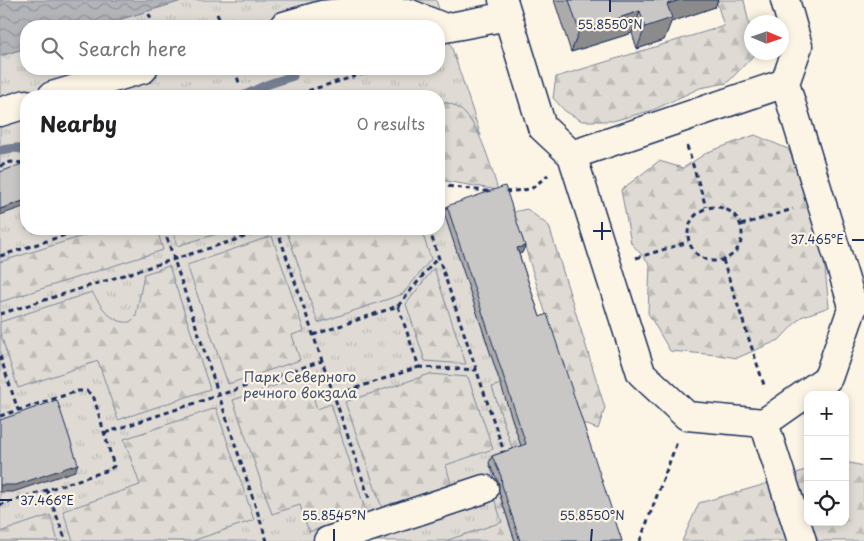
<!DOCTYPE html>
<html lang="en">
<head>
<meta charset="utf-8">
<style>
  body { margin:0; font-family:"Playpen Sans",sans-serif; background:#f2f2f2; color:#202124 }
  .controls { position:absolute; right:15px; bottom:15px; display:grid; overflow:hidden; border-radius:10px; box-shadow:0 2px 8px #0003 }
  .controls button { width:45px; height:45px; display:grid; place-items:center; padding:0; border:0; border-bottom:1px solid #e0e0e0; background:#fff; color:#202124; font:25px sans-serif }
  .compass { position:absolute; left:744px; top:15px; width:45px; height:45px; border-radius:50%; background:#fff; box-shadow:0 2px 8px #0003; rotate:92deg }
  .list { margin:0; padding:0; list-style:none }
  h2 { display:flex; justify-content:space-between; align-items:center; height:65px; margin:0; padding:0 20px; font-size:21px }
  h2 small { font-size:16px; font-weight:400; color:#757577 }
  .icon { flex:none; width:28px; height:28px; fill:none; stroke:currentColor; stroke-width:2; stroke-linecap:round; stroke-linejoin:round }
  .map { position:relative; flex:none; width:864px; height:541px; overflow:hidden }
  .search { position:absolute; background:#fff; box-shadow:0 2px 8px #0003; left:20px; top:20px; width:425px; height:55px; display:flex; align-items:center; gap:12px; box-sizing:border-box; padding:0 18px; border-radius:20px; color:#757577; font-size:19px }
  .panel { position:absolute; background:#fff; box-shadow:0 2px 8px #0003; left:20px; top:90px; width:425px; height:145px; border-radius:20px }
  .map>svg:first-child { display:block }
</style>
</head>
<body>
<div class="map">
<svg width="864" height="541" viewBox="0 0 864 541">
  <defs>
    <pattern id="grass-tufts" width="24" height="20" patternUnits="userSpaceOnUse" patternTransform="scale(1.25)"><rect width="24" height="20" fill="#dfdbd4"/><path d="M3 7l-1-3M5 7V3M7 7l1-3M15 17l-1-3M17 17v-4M19 17l1-3" fill="none" stroke="#bfbcb8"/></pattern>
    <pattern id="forest-firs" width="22" height="20" patternUnits="userSpaceOnUse" patternTransform="scale(1.25)"><rect width="22" height="20" fill="#dfdbd4"/><path d="M5 1l3.5 6h-7zM16 11l3.5 6h-7z" fill="#bfbcb8"/></pattern>
    <pattern id="water-waves" width="16" height="10" patternUnits="userSpaceOnUse" patternTransform="scale(1.25)"><rect width="16" height="10" fill="#b2b4b8"/><path d="M0 5q4-4 8 0t8 0" fill="none" stroke="#909399"/></pattern>
  </defs>
  <rect width="100%" height="100%" fill="#fcf5e5"/>
  <filter id="ink" filterUnits="userSpaceOnUse"><feTurbulence type="fractalNoise" baseFrequency=".02" numOctaves="2"/><feDisplacementMap in="SourceGraphic" scale="10" xChannelSelector="R" yChannelSelector="G"/><feConvolveMatrix kernelMatrix="1 2 1 2 8 2 1 2 1" color-interpolation-filters="sRGB"/></filter>
  <g filter="url(#ink)">
    <!-- grass -->
    <path fill="url(#grass-tufts)" stroke="#7d8599" d="M185,0h251l45,136c-10,-15 -22,-35 -42,-34v-6h-413v133h413v-33l84,256 -34,11 26,78h-515v-485l26,-8v21h413v-43h-341z"/>
    <!-- forest -->
    <path fill="url(#forest-firs)" stroke="#7d8599" d="M716,0h28l7,34 1,18 4,1 -29,30 -27,5 -47,22 -40,11h-31l-17,-10 -12,-13 3,-21 168,-51z
      M439,102c37,-1 50,60 59,88l-59,-10z
      M755,135l33,14 22,44 13,58 6,56 -28,10 -22,23 -42,18 -19,-3 -48,-4 -22,-38 2,-49 -19,-21 -10,-53 38,-29 24,7 25,-16z
      M527,209l22,17 56,182 -7,21 -19,-7 -57,-185 -14,-24z
      M105,229h52l6,21 -163,52v-40z
      M172,229h61l-56,17z
      M297,229h124l10,30 -28,35 -85,29 -31,-91z
      M272,236l32,95 -12,4 8,25 -72,24 -41,-119z
      M169,266l41,123 -92,31 -20,-59 -80,27 -18,-56v-10l92,-30c9,14 19,32 38,30l6,-6 8,-42z
      M434,268l32,96 -41,-3 -19,-57z
      M430,374l38,3 25,72 -47,16 5,19 -69,24 -37,-106z
      M306,375l11,34 14,-5 35,108 -57,20 -9,-27 -28,9 -39,-114z
      M501,384l22,68 -9,2 -22,-67z
      M216,408l38,112 -62,21h-119l-10,-30 77,-26 -16,-46z
      M845,462l19,4v75h-182l17,-38 60,-17 49,-17v53h37z
      M495,481l20,60h-70l57,-19 -13,-39z
      M50,515l8,26h-58v-9z"/>
    <!-- water -->
    <path fill="url(#water-waves)" stroke="#767f94" d="M0,0h185l-87,26h-72v22l-26,8z"/>
    <g fill="none" stroke-linecap="round" stroke-linejoin="round">
      <!-- stream -->
      <path stroke="#767f94" stroke-width="9" d="M243,96l23,-11 27,-9
        M0,150l16,-2 10,2"/>
      <!-- minor casing -->
      <g stroke="#1b2f5e" stroke-width="31">
        <path id="minor" d="M503,0l39,127 30,28 69,218 46,43 77,7 64,-45 25,-72 -68,-223 13,-37 -13,-46
          M284,26l38,-11 38,-4 48,2 37,15 63,-12
          M52,96l91,-27
          M0,112l26,-8
          M572,155l213,-72
          M764,423l38,118
          M328,541l156,-52"/>
      </g>
      <!-- path -->
      <path stroke="#1b2f5e" stroke-width="3" stroke-dasharray="5 4" stroke-linecap="butt" d="M149,14l4,12
        M217,14l5,12
        M235,69l4,14
        M291,96l81,-25
        M687,146l19,61
        M0,166l11,-4 15,1
        M439,185l54,7
        M505,192l26,-3 17,-14
        M688 234a27 27 0 1 1 54 0a27 27 0 1 1-54 0Z
        M741,225l52,-16
        M164,229l103,312
        M277,229l92,269
        M429,229l75,223 -4,1
        M0,256l84,-27
        M636,258l52,-16
        M723,260l42,128
        M398,306l40,-49
        M0,314l270,-85
        M313,335l85,-29 21,61 -84,28
        M0,356l18,54
        M419,367l58,3
        M0,416l78,-25h9l7,7 20,68 -5,4 -109,35
        M105,433l217,-72
        M47,490l19,51
        M640,541l37,-99"/>
      <!-- minor -->
      <use href="#minor" stroke="#fcf5e5" stroke-width="28"/>
    </g>
    <!-- wall -->
    <path fill="#acabaa" stroke="#1b2f5e" d="M554,0h164l-3,7 -44,15 -7,18 -27,9 -5,-16 -61,19z
      M447,206l78,40 -3,7 -3,1 21,63 82,224h-107l-16,-49v-8l-10,-21 3,-7 29,-10 -77,-233z"/>
    <!-- shaded-wall -->
    <path fill="#8c8b8b" stroke="#1b2f5e" d="M680,0h38l-3,7 -44,15 -7,18 -27,9 8,-22 22,-23z
      M640,11l-8,22 -61,19 8,-21z
      M26,200v6l-26,9v-6z
      M525,246l-3,7 -7,2 2,-7z
      M78,464l-3,7 -62,21h-13v-7z"/>
    <!-- building -->
    <path fill="#c8c7c6" stroke="#1b2f5e" d="M569,0h111l-13,4 5,14 -27,9 -5,-16 -61,20z
      M22,164l4,14v22l-26,9v-37z
      M505,186l20,60 -8,2 23,69 7,-3 75,227h-102l-18,-56 -1,-9 -9,-20 34,-12 -79,-238z
      M57,400l21,64 -62,21h-16v-65z"/>
  </g>
  <!-- ticks -->
  <path fill="none" stroke="#1b2f5e" stroke-width="2" d="M610,12v-12M593,231h18M602,240v-18M852,240h12M0,500h12M334,541v-12M591,541l1,-12"/>
  <g text-anchor="middle" stroke-width="4.5" stroke-linejoin="round" paint-order="stroke">
    <!-- park labels -->
    <g font-size="14" fill="#425176" stroke="#fcf5e5">
      <text x="300" y="382">Парк Северного<tspan x="300" dy="16">речного вокзала</tspan></text>
    </g>
  </g>
  <g font-size="12" text-anchor="middle" fill="#1b2f5e" stroke="#fcf5e5" stroke-width="4.5" stroke-linejoin="round" paint-order="stroke">
    <text x="610" y="29">55.8550°N</text>
    <text x="817" y="244">37.465°E</text>
    <text x="47" y="505">37.466°E</text>
    <text x="334" y="520">55.8545°N</text>
    <text x="592" y="520">55.8550°N</text>
  </g>
</svg>
<div class="controls">
<button>+</button>
<button>−</button>
<button><svg class="icon" aria-label="locate" viewBox="0 0 24 24"><circle cx="12" cy="12" r="6"/><path d="M12 2v4M12 18v4M2 12h4M18 12h4"/></svg></button>
</div>
<svg class="compass" viewBox="-18 -18 36 36"><path d="M0-13l5 13h-10z" fill="#e53935"/><path d="M0 13l5-13h-10z" fill="#757577"/></svg>
<div class="search"><svg class="icon" aria-label="search" viewBox="0 0 24 24"><circle cx="10" cy="10" r="6"/><path d="M15 15l6 6"/></svg>Search here</div>
<section class="panel">
<h2>Nearby<small>0 results</small></h2>
<ul class="list">
</ul>
</section>
</div>
</body>
</html>
